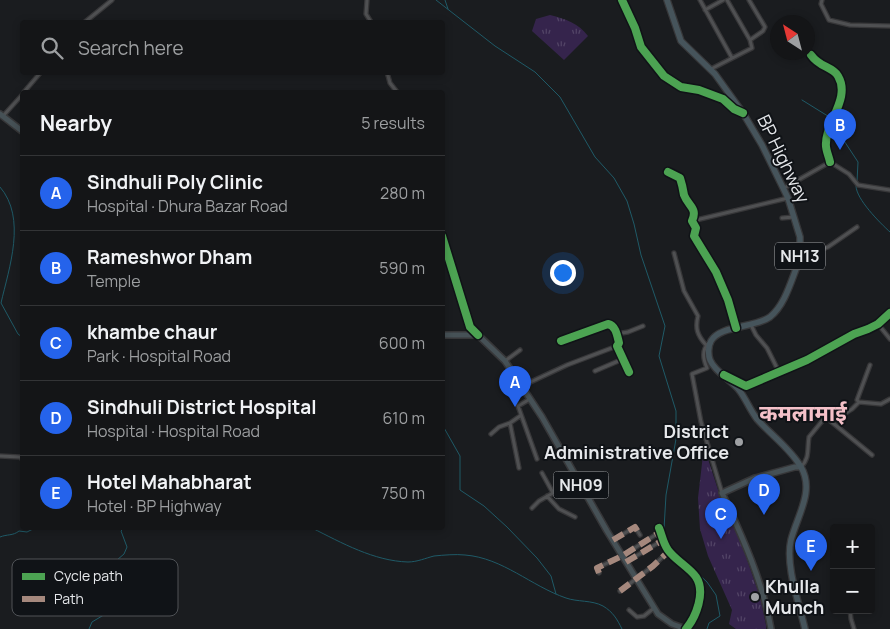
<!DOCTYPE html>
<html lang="en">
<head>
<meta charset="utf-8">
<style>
  body { margin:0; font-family:Manrope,"Noto Sans Devanagari",sans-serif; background:#1d1e20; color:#f1f3f6 }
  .controls { position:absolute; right:15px; bottom:15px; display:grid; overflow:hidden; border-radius:5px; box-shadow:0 2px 8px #0003 }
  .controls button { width:45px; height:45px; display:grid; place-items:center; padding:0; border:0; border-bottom:1px solid #333436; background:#141517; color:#f1f3f6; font:25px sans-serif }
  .compass { position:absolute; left:770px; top:15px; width:45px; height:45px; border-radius:50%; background:#141517; box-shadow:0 2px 8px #0003; rotate:324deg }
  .you { position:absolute; left:562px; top:272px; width:18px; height:18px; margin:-12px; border:4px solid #fff; border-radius:50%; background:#1a73e8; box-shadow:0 0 0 8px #1a73e833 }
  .badge { display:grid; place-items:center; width:32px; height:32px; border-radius:50%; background:#2563eb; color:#fff; font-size:16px; font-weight:700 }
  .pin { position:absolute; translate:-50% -41px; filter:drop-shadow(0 1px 2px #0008) }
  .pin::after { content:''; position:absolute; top:26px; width:18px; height:15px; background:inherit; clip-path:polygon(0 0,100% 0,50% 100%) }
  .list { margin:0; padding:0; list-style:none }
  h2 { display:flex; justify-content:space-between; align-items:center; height:65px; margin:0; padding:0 20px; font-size:21px }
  h2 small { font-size:16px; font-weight:400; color:#9d9fa1 }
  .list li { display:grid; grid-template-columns:32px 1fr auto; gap:15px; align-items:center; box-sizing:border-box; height:75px; padding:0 20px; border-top:1px solid #333436 }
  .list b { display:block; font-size:19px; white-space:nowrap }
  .list p { margin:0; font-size:16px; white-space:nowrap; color:#9d9fa1 }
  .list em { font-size:16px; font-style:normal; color:#9d9fa1 }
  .icon { flex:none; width:28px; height:28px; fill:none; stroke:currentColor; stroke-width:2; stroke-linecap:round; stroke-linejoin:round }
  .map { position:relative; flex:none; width:890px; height:629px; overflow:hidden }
  .search { position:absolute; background:#141517; box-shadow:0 2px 8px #0003; left:20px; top:20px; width:425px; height:55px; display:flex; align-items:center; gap:12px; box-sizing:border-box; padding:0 18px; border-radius:5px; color:#9d9fa1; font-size:19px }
  .panel { position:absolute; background:#141517; box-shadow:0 2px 8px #0003; left:20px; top:90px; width:425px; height:440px; border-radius:5px }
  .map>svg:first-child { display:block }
</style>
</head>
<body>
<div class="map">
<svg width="890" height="629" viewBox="0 0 890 629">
  <defs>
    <pattern id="park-tufts" width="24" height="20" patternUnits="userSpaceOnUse" patternTransform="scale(1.25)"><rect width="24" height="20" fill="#35244c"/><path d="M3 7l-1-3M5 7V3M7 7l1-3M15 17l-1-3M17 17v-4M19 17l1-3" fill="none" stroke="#524466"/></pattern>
  </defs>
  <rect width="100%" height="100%" fill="#1a1c1f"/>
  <!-- park -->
  <path fill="url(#park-tufts)" d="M550,15c16,4 28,8 38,21l-24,24 -32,-29 4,-12z
    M703,455l5,4 13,40 22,49 17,49 6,28v4h-30l-7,-5 3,-14 -24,-54 -8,-27 -2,-31z"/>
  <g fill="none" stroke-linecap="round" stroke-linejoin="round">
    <!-- stream -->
    <path stroke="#1f5a67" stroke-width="1" d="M436,0l59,46 40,26 25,25 35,60 19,21 13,23 7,23 7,31 24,71 -6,30 17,55v28l-10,56 -2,34 2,15 41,38 9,13 4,21 -11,7 -2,6
      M445,0l3,9
      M802,100l29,18
      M833,121l2,6 23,35 -1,20
      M856,186c0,13 24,37 34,46
      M0,187c27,31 9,81 1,116l17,31 4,3
      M442,419l1,7 17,30v34l24,16 23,21 30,31 14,18 5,18
      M55,528h13
      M312,528c30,15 62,33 96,34 9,0 18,-4 26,-6 10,-1 22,-2 31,-1 38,3 66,31 101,43 11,4 26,2 37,8 10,6 14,13 19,23
      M0,537c7,-3 13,-1 19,-6l8,1 8,-4
      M89,629l3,-7 15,-9v-19l4,-5 6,-14 -2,-8 2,-7 7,-6 3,-7 -6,-16 3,-3"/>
    <!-- minor casing -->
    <g stroke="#373739" stroke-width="5.5">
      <path id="minor" d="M367,0l-1,14 5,8
        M622,0l13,28 6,19 23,29 17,11 18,3 24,9 11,10 6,3
        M700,0l32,58
        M727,0l23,40
        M822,0l-1,4 8,16 21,5 40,1
        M705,10l18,-10
        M85,22l27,-22
        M811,55c9,13 21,11 27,21 13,22 -12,45 -12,67 -1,6 3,13 4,19
        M711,69l41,-21 -2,-8 13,-9 2,-4 -16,-27
        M387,72l3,11 7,9
        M24,92l17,-20
        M3,116l19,-21
        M668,172l12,6c2,6 3,11 4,17 4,11 14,13 8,26l4,7 -2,8 22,36 12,28 8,27
        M784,188l46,-26 19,12 9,11 32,5
        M782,218l12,-1
        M692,221l96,-23
        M442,236l28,91 8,8
        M674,253l10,38 14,25c-3,12 -1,19 8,29
        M801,257l27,-10 29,-20
        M878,324l12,15
        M751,325l5,10 11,13 12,24
        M616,334l12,-2 15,-6
        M561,341l47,-17c8,2 9,11 11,19l-2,3 12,26
        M709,343c-8,7 -6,16 -2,25l-15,6 9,48 21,71
        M505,361l15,-11
        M595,371l28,-12
        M725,375l21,11 61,-26 47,-26 14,-5 10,-5 12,-11
        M522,386l45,-21 50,-19
        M530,399l-12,7 19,53
        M859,402l-2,-2 13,-35
        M828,419l44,36
        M491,434l8,-7 11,-4
        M0,456l20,1 2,2
        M801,467c9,-9 6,-18 8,-30l14,-17 18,-4 11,-7 7,-7 22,2 9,-5
        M519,468l-9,-45 10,-7
        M542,473l11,20 25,-13
        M547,496l12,13 16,8
        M532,508l7,-7 14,-8
        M659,528c3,7 4,15 9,22 7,10 21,17 28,27 10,15 0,40 -10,52
        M613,540l22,-13 5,8
        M626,562l37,-22
        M599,573l-2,-5 25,-12 38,-24
        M620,591l33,-25 16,-15
        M629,610l8,7 7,-1 10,-8
        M850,610l1,9 3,10"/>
    </g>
    <!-- primary casing -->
    <g stroke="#373739" stroke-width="8">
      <path id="primary" d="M0,114l22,17
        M442,335h36l27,26 37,56 65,114 51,83 14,10 14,5
        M771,629c-8,-47 -29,-93 -49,-136l33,-15 40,-11h6"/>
    </g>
    <!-- trunk casing -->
    <g stroke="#373739" stroke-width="8">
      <path id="trunk" d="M667,0l14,41 34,33 28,39 19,32 26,53 12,39v20l-2,7c-7,17 -13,41 -28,53 -15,11 -50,8 -59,24 -3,5 -3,14 -1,19 5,12 21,20 29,30 7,9 11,20 18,29 14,16 33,29 44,48 14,24 -4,49 -10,73 -6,25 8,63 14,89"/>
    </g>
    <!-- minor -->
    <use href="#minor" stroke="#4f5052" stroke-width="3"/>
    <!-- primary -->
    <use href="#primary" stroke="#465156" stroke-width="5"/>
    <!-- trunk -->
    <use href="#trunk" stroke="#46545b" stroke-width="5.5"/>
    <!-- quiet -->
    <path stroke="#a5887d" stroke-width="6" stroke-dasharray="12 6" stroke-linecap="butt" d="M613,540l22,-13 5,8
      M626,562l37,-22
      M599,573l-2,-5 25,-12 38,-24
      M620,591l33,-25 16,-15"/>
    <!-- cycleway casing -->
    <g stroke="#101317" stroke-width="11">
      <path id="cycleway" d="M622,0l13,28 6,19 23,29 17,11 18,3 24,9 11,10 9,4
        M811,55c9,13 21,11 27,21 13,22 -12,45 -12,67 -1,6 3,13 4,19
        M668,172l12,6c2,6 3,11 4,17 4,11 14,13 8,26l4,7 -2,8 22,36 12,28 8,28
        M442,236l28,91 8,8
        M561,341l47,-17c8,2 9,11 11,19l-2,3 12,26
        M724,375l22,11 61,-26 47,-26 14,-5 10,-5 12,-11
        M659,528c3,7 4,15 9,22 7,10 21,17 28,27 10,15 0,40 -10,52"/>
    </g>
    <!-- cycleway -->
    <use href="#cycleway" stroke="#4ca352" stroke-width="8"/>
  </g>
  <!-- markers -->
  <g fill="#9fa1a4" stroke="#101317" stroke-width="2">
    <circle cx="739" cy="442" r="5"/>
    <circle cx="755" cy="597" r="5"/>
  </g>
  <g text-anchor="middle" stroke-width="4" stroke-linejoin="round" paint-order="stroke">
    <!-- shield labels -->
    <g fill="#101317" stroke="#a6a8ab" stroke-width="1">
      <rect x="775" y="242.5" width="50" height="27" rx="4"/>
      <rect x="553.5" y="471.5" width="55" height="27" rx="4"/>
    </g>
    <g font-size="16" font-weight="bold" fill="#e6e8eb">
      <text x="800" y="262">NH13</text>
      <text x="581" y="491">NH09</text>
    </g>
    <!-- street labels -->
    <g font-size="18" fill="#e6e8eb" stroke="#101317">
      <text transform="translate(783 159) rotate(64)" y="6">BP Highway</text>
    </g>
    <!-- poi labels -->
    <g font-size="18" font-weight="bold" fill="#e6e8eb" stroke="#101317" text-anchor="end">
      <text x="729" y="438">District<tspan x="729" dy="21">Administrative Office</tspan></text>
      <text x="765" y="593" text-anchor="start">Khulla<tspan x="765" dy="21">Munch</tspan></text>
    </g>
    <!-- district labels -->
    <g font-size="22" font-weight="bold" fill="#f5c1c9" stroke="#101317">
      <text x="803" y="421">कमलामाई</text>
    </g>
  </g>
  <!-- legend -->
  <rect x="12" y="559" width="166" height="57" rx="8" fill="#101317" stroke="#505357" stroke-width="1"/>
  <rect x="22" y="573" width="23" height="7" fill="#4ca352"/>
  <rect x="22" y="596" width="23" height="6" fill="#a5887d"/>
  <g font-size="14" fill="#e6e8eb">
    <text x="54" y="581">Cycle path</text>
    <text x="54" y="604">Path</text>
  </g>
</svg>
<div class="controls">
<button>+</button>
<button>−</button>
</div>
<svg class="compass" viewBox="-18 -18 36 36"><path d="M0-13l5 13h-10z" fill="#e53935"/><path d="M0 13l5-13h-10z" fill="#9d9fa1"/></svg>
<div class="you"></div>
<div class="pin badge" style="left:515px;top:407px">A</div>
<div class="pin badge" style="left:840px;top:150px">B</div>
<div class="pin badge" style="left:721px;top:539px">C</div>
<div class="pin badge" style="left:764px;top:515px">D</div>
<div class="pin badge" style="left:811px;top:571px">E</div>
<div class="search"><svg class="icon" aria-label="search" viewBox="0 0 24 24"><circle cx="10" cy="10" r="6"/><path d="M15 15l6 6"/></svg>Search here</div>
<section class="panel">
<h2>Nearby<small>5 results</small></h2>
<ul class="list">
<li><span class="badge">A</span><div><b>Sindhuli Poly Clinic</b><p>Hospital · Dhura Bazar Road</p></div><em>280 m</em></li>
<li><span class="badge">B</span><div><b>Rameshwor Dham</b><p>Temple</p></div><em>590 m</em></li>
<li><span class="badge">C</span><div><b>khambe chaur</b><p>Park · Hospital Road</p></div><em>600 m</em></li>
<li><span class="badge">D</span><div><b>Sindhuli District Hospital</b><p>Hospital · Hospital Road</p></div><em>610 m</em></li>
<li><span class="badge">E</span><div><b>Hotel Mahabharat</b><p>Hotel · BP Highway</p></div><em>750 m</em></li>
</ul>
</section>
</div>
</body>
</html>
